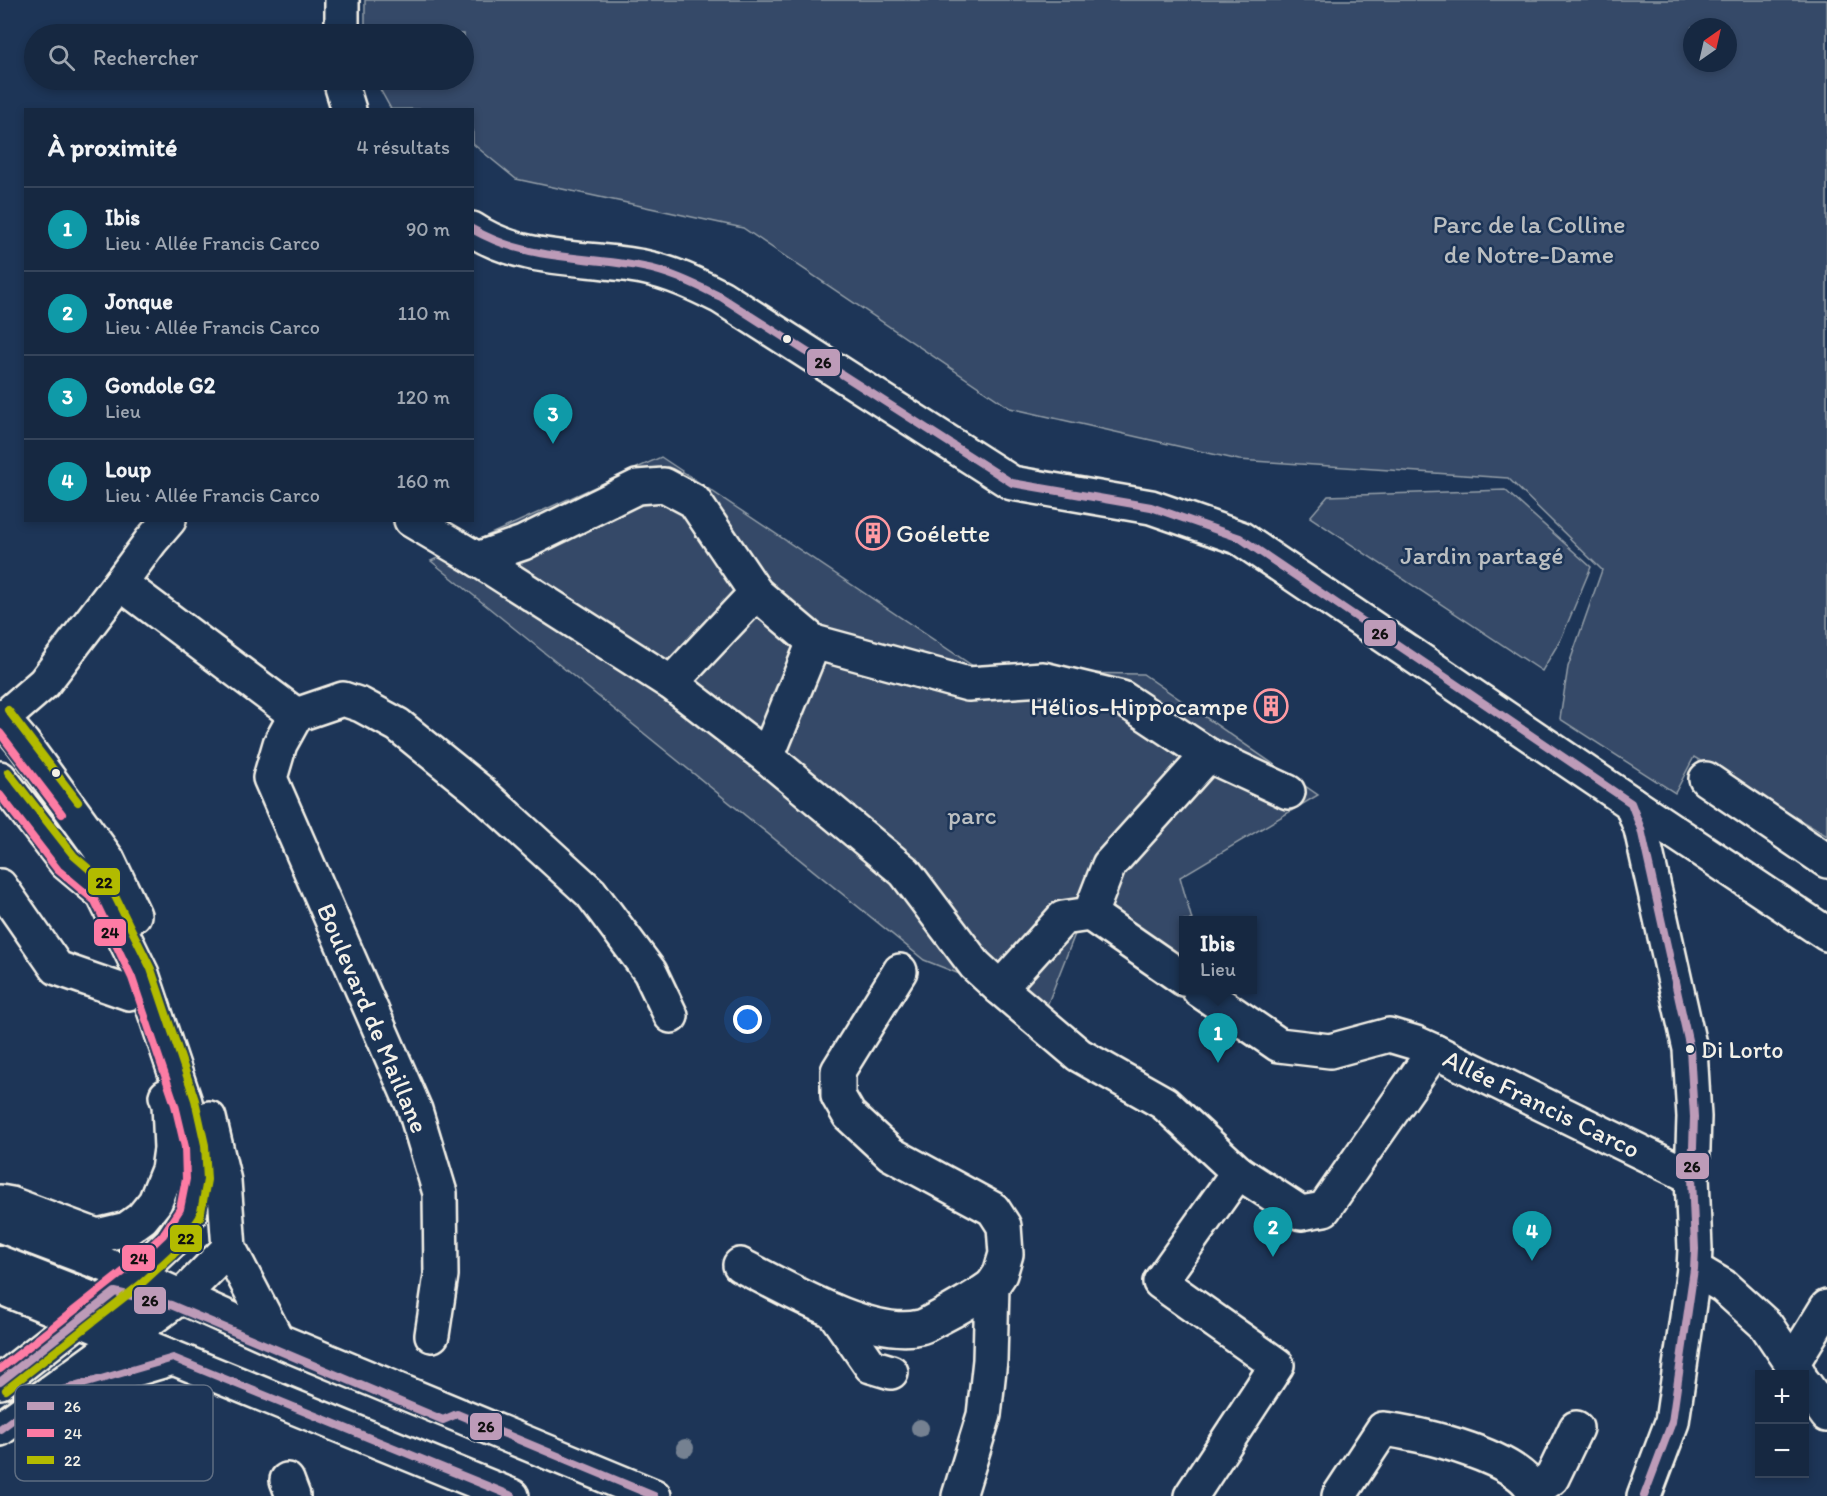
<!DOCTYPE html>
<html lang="fr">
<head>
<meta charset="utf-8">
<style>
  body { margin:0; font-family:Itim,sans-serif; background:#23344c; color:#f1f3f6 }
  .controls { position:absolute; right:18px; bottom:18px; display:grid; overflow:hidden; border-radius:0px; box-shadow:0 3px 9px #0003 }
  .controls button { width:54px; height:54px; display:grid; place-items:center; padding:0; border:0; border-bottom:2px solid #35445a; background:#162841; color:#f1f3f6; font:30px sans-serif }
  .compass { position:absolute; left:1683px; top:18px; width:54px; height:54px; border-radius:50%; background:#162841; box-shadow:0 3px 9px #0003; rotate:34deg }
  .you { position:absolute; left:748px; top:1020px; width:21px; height:21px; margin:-15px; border:4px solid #fff; border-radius:50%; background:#1a73e8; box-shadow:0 0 0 9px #1a73e833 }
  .badge { display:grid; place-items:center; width:39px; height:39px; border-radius:50%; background:#ff9aa2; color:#fff; font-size:20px; font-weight:700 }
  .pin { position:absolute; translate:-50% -50px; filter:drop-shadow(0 2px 3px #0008) }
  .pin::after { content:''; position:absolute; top:32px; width:21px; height:18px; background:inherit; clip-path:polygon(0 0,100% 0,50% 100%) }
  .popup { position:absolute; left:1179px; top:916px; width:78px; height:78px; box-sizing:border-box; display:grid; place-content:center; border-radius:0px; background:#162841; filter:drop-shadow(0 2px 4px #0005); font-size:20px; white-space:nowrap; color:#9ea6b1 }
  .popup b { font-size:22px; color:#f1f3f6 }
  .popup::after { content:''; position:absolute; left:50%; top:100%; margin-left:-12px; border:12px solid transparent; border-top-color:#162841 }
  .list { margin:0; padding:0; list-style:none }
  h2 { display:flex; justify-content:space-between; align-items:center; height:78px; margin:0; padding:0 24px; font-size:26px }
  h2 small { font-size:20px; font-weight:400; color:#9ea6b1 }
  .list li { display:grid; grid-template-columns:39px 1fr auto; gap:18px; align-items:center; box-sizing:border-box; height:84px; padding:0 24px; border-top:2px solid #35445a }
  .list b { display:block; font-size:22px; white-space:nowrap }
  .list p { margin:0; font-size:20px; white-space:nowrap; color:#9ea6b1 }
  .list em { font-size:20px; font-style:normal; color:#9ea6b1 }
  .icon { flex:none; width:33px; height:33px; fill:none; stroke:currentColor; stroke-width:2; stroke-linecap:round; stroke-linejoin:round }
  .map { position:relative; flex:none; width:1827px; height:1496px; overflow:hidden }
  .search { position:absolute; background:#162841; box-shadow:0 3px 9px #0003; left:24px; top:24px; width:450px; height:66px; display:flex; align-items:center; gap:15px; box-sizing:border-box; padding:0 21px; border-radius:33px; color:#9ea6b1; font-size:22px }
  .panel { position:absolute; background:#162841; box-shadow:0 3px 9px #0003; left:24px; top:108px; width:450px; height:414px; border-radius:0px }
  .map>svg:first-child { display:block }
</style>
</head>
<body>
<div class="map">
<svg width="1827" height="1496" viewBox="0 0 1827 1496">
  <rect width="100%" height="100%" fill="#1d3557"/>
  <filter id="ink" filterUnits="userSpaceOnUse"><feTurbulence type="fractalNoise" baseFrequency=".0167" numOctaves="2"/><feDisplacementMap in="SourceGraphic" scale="12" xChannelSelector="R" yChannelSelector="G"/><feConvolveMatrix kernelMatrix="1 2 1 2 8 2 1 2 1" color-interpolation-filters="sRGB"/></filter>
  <g filter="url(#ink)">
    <!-- green -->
    <path fill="#354a67" stroke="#949ea8" stroke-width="1.5" fill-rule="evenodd" d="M365,0h1462v836l-133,-79 -19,36 -115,-74 8,-52 34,-97 -94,-92 -269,-18 -229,-52 -267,-180 -227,-49 -43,-35 -1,-34 -81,-1 -16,-29h89v-46h-99zM1692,27h36v36h-36z
      M661,457l321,215 161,2 175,121 -138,82 12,43h-8l-1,37 -97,-51 -40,102 -122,-48 -493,-399z
      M1505,490l86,77 -30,72 -19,32 -232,-154 18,-21z"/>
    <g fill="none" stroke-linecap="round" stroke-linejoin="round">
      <!-- minor casing -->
      <g stroke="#f4f1e8" stroke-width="38">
        <g id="minor">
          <path d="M342,34v-34"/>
          <path d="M342,80v7l7,23"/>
          <path d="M472,229c50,34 115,27 171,38 29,6 52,17 78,30l291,186 139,24 89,31 391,265 10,26 49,220 4,68 -2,60 3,72 -1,20 -22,153 -28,74"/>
          <path d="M411,520l66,39 194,124 96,74 138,115 70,93 25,23 79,67 85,48 74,69"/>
          <path d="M477,559l46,-16 114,-56 27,-2 30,16 62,92 58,49 154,42 75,-5 79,19 86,57"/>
          <path d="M120,583l31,-42 18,-21"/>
          <path d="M671,683l85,-90"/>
          <path d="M0,721l44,-38 76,-100 176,132"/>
          <path d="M767,757l47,-115"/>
          <path d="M1706,779l121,82"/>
          <path d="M1631,803l196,131"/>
          <path d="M0,886l57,82 72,25"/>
          <path d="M1090,914l94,65"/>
          <path d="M900,971l-62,100v25l11,19 42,39 102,55 11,17 2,28 -6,20 -8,12 -2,74 -6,55 -25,81"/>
          <path d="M1000,988l63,-70 27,-4 19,-49 99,-110 80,37"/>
          <path d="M1199,990l80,55 51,6 59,-16 27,8 18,8"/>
          <path d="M740,1265c44,22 131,74 180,62 6,-1 12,-6 17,-8 19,-10 37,-20 55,-33"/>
          <path d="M1694,1269l29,17 43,39 33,49"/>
          <path d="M833,1311l38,55 20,6"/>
          <path d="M432,1335l9,-60 -1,-82 -25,-83 -145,-332 10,-34 16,-29 47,-16 18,6 37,20 79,64 114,104 59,79 21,44"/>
          <path d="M1792,1364l35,-57"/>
          <path d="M1804,1383l23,32"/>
          <path d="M287,1480l6,16"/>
          <path d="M1534,1491l18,-13 24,-50"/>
          <path id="s1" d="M1191,1496l86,-131 -117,-83 78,-110 63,41 23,-4 110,-158 258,126"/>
          <path d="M1339,1496l44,-67c32,3 148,30 151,67"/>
        </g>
      </g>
      <!-- major casing -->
      <g stroke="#f4f1e8" stroke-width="38">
        <path id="major" d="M0,716l23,27 85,117 26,55
          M0,778l66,85 37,31 39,80 43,128 10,44 2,34 -7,33 -19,29 -36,34 -135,106
          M209,1118l15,63 5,67 48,92
          M0,1202l11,2 86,32 30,-7 15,-11 13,-16 13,-32 3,-21 -2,-45 -3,-8
          M0,1225l135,51 142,64 377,156
          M0,1263l102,40 17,4
          M0,1287l512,209
          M68,1389l105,-31
          M0,1429l182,-133 47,-48"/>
      </g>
      <!-- minor -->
      <use href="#minor" stroke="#1d3557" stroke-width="33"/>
      <!-- major -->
      <use href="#major" stroke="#1d3557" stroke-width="33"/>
      <!-- bus-1 casing -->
      <g stroke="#1d3557" stroke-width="12">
        <path id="bus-1" d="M472,229c58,33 110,26 171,38 28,5 53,18 78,30l291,186 139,24 89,31 391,265 10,26 49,220 4,68 -2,60 3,72 -1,20 -22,153 -28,74
          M0,1382l115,-90 56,13 272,115 14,-6 197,82
          M0,1429l46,-34 127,-37 339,138"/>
      </g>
      <!-- bus-2 casing -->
      <g stroke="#1d3557" stroke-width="12">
        <path id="bus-2" d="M0,733l62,81
          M0,795l58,75 37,31 37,77 43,127 10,42 1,32 -6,30 -17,26 -35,33 -128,101"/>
      </g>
      <!-- bus-3 casing -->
      <g stroke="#1d3557" stroke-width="12">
        <path id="bus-3" d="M8,710l70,92
          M6,1390l135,-106 37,-34 22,-33 7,-37 -2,-35 -10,-45 -44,-131 -40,-81 -37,-32 -66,-84"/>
      </g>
      <!-- bus-1 -->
      <use href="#bus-1" stroke="#bd9bb8" stroke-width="8"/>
      <!-- bus-2 -->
      <use href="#bus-2" stroke="#fd7ba4" stroke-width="8"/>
      <!-- bus-3 -->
      <use href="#bus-3" stroke="#b2bb00" stroke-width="8"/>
    </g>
    <!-- trees -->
    <g fill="#748191">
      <circle cx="920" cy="1428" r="9"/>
      <circle cx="685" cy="1448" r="9"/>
    </g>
  </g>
  <!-- icons -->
  <defs>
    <g id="building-ring" transform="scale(1.725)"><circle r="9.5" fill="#1d3557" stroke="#ff9aa2" stroke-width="1.5"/><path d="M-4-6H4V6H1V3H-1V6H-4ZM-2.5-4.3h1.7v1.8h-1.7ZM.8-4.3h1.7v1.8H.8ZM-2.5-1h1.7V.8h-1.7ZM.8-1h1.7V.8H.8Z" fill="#ff9aa2"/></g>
  </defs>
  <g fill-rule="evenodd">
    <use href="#building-ring" x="873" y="533"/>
    <use href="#building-ring" x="1271" y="706"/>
  </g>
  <!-- markers -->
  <g fill="#f4f1e8" stroke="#1d3557" stroke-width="2">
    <circle cx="787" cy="339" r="5"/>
    <circle cx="56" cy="773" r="5"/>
    <circle cx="1690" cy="1049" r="5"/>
  </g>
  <g text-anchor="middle" stroke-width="5" stroke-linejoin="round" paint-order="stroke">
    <!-- bus labels -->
    <g font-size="24" fill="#f4f1e8" stroke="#1d3557" text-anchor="start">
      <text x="1701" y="1058">Di Lorto</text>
    </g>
    <!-- park labels -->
    <g font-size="26" fill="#bbbfc1" stroke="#1d3557">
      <text x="1529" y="233">Parc de la Colline<tspan x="1529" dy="30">de Notre-Dame</tspan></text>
      <text x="1482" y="564">Jardin partagé</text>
      <text x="972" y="824">parc</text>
    </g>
    <!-- poi labels -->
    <g font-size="26" fill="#f4f1e8" stroke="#1d3557" text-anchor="start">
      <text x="896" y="542">Goélette</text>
      <text x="1248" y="715" text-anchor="end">Hélios-Hippocampe</text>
    </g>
    <!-- street labels -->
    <g font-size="26" fill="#f4f1e8" stroke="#1d3557">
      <text transform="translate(373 1018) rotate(67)" y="9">Boulevard de Maillane</text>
      <text dy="9" stroke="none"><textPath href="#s1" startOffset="846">Allée Francis Carco</textPath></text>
    </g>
  </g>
  <!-- legend -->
  <rect x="15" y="1385" width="198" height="96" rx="9" fill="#1d3557" stroke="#5e6d82" stroke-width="1.5"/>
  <rect x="27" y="1402" width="27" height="8" fill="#bd9bb8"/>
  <rect x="27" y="1429" width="27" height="8" fill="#fd7ba4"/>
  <rect x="27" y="1456" width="27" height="8" fill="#b2bb00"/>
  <g font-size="16" fill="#f4f1e8">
    <text x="64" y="1412">26</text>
    <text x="64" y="1439">24</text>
    <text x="64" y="1466">22</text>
  </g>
  <g stroke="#1d3557" stroke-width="2">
    <rect x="806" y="348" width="35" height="29" rx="6" fill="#bd9bb8"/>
    <rect x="1363" y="619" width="34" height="28" rx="6" fill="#bd9bb8"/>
    <rect x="87" y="867" width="34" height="29" rx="6" fill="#b2bb00"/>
    <rect x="93" y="918" width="34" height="29" rx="6" fill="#fd7ba4"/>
    <rect x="1675" y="1152" width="35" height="28" rx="6" fill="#bd9bb8"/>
    <rect x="169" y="1224" width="34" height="29" rx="6" fill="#b2bb00"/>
    <rect x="121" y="1244" width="35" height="28" rx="6" fill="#fd7ba4"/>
    <rect x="133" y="1286" width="34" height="29" rx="6" fill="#bd9bb8"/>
    <rect x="469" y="1412" width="34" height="29" rx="6" fill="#bd9bb8"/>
  </g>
  <g font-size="16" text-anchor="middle" font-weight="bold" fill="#111">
    <text x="823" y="368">26</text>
    <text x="1380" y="639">26</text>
    <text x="104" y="888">22</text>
    <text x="110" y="938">24</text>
    <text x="1692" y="1172">26</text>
    <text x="186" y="1244">22</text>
    <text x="139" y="1264">24</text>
    <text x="150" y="1306">26</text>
    <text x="486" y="1432">26</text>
  </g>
</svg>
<div class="controls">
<button>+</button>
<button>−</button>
</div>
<svg class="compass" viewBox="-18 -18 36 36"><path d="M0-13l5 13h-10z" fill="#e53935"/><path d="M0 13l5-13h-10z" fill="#9ea6b1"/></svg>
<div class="you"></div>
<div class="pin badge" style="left:1218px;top:1063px;background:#0f9aa8">1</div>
<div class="popup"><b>Ibis</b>Lieu</div>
<div class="pin badge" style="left:1273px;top:1257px;background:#0f9aa8">2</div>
<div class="pin badge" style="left:553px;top:444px;background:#0f9aa8">3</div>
<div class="pin badge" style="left:1532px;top:1261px;background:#0f9aa8">4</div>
<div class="search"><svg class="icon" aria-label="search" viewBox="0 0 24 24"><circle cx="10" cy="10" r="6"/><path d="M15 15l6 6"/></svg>Rechercher</div>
<section class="panel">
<h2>À proximité<small>4 résultats</small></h2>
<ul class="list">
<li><span class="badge" style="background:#0f9aa8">1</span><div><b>Ibis</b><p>Lieu · Allée Francis Carco</p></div><em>90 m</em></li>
<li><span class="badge" style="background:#0f9aa8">2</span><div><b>Jonque</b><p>Lieu · Allée Francis Carco</p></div><em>110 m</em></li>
<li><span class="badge" style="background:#0f9aa8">3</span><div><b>Gondole G2</b><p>Lieu</p></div><em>120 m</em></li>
<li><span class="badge" style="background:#0f9aa8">4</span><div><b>Loup</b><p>Lieu · Allée Francis Carco</p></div><em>160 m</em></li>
</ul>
</section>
</div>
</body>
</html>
